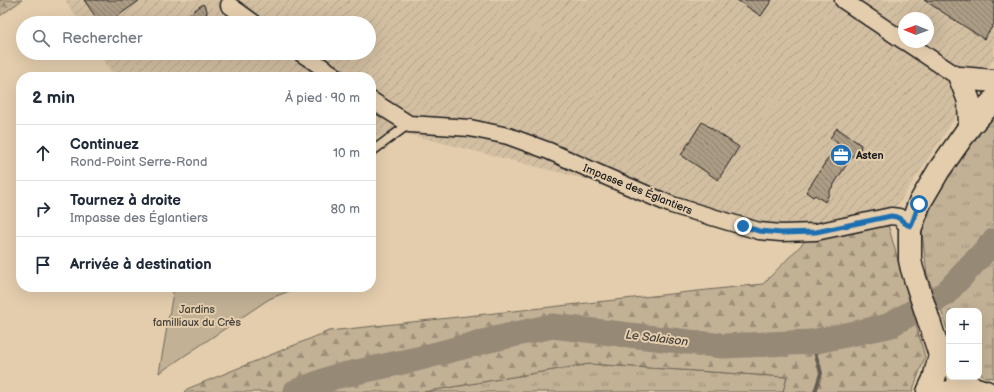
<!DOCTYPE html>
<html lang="fr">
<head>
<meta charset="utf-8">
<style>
  body { margin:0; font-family:"Balsamiq Sans",sans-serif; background:#f2f2f3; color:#1f2937 }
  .controls { position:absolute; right:12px; bottom:12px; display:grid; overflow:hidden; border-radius:8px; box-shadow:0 4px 16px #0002 }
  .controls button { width:36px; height:36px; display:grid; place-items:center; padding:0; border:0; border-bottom:1px solid #e0e1e3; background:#fff; color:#1f2937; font:20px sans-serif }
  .compass { position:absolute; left:898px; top:12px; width:36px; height:36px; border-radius:50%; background:#fff; box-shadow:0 4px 16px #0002; rotate:271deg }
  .stop { position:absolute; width:12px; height:12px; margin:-9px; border:3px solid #1f6fb2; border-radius:50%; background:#fff }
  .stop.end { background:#1f6fb2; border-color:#fff; box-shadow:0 1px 4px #0008 }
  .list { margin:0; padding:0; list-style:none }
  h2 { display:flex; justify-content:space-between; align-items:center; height:52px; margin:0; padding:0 16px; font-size:17px }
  h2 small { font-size:13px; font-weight:400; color:#747a83 }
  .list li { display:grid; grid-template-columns:26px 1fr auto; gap:12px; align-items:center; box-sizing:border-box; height:56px; padding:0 16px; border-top:1px solid #e0e1e3 }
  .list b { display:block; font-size:15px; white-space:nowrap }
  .list p { margin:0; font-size:13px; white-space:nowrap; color:#747a83 }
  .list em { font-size:13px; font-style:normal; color:#747a83 }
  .icon { flex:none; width:22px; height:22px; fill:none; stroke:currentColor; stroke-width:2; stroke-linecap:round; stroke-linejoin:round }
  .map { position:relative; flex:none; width:994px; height:392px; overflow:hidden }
  .search { position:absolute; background:#fff; box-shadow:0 4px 16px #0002; left:16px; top:16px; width:360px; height:44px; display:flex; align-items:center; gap:10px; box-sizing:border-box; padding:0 14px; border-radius:22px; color:#747a83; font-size:15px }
  .panel { position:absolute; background:#fff; box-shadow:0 4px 16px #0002; left:16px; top:72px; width:360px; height:220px; border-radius:16px }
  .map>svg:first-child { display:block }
</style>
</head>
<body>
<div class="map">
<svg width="994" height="392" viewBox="0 0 994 392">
  <defs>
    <pattern id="industrial-furrows" width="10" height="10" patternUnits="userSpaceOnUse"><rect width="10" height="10" fill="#d2bea1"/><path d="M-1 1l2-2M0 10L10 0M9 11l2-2" fill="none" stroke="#b4a38a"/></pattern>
    <pattern id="grass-tufts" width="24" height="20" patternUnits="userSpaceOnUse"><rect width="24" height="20" fill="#c2b195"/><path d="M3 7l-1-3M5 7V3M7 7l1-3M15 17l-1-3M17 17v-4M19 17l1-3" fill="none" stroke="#9d8f79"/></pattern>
    <pattern id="forest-firs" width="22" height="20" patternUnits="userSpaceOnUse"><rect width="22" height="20" fill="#c2b195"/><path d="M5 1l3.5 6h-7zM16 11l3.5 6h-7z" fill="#9d8f79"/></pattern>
    <pattern id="building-back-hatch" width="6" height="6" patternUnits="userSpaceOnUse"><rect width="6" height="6" fill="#ac9c85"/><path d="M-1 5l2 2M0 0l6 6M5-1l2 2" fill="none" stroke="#8b7e6c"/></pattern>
  </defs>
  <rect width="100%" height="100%" fill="#e3cdad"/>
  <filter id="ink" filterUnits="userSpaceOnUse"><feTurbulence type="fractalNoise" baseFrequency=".025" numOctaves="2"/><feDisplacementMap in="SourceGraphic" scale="8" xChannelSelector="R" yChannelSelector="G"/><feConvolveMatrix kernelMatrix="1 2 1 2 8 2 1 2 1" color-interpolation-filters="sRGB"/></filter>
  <g filter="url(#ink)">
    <!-- industrial -->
    <path fill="url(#industrial-furrows)" fill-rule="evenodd" d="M65,0h929v59l-107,162 -77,15 -411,-104 -28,7v-62h-256l-16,-24h270v-30h-289zM904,18h24v24h-24z"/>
    <!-- grass -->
    <path fill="url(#grass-tufts)" stroke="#6f6658" d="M994,113v265l-9,-1 -6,-5v-61h-30v24l-9,-28 -13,-32 -5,-43 13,-34 27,-45z
      M589,364l198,13 -4,15h-360z"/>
    <!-- forest -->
    <path fill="url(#forest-firs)" stroke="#6f6658" d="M0,0h22l-22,16z
      M887,221l38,136 -13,35h-129l4,-15 -198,-13 -166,28h-239l3,-3 142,-58 434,-47 47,-48z"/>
    <!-- garden -->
    <path fill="#c2b195" stroke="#6f6658" d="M174,287h125l-30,12 -110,74z"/>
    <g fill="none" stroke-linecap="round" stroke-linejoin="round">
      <!-- stream -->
      <path stroke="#655d52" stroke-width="4" d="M812,342l9,31 -6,19"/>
      <!-- river -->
      <path stroke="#968976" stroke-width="25" d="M295,392l39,-15 83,-18 73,-19 62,-14 171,20 89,-4 76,-16 57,-32 49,-53"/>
    </g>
    <!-- building -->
    <path fill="url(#building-back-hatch)" stroke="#1c1c1c" d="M84,0h56l-32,23h-8z
      M737,0h35l-11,16z
      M924,0h70v24l-10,15z
      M203,4l4,6 -1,13h-29z
      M702,122l37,25 -21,33 -37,-25z
      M837,128l24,17 -1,7 -8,4 -23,36v2l-4,8 -10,-7 -2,2 -7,-5 32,-49 -8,-5z"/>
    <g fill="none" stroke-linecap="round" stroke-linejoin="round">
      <!-- lane casing -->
      <g stroke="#1c1c1c" stroke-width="11">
        <path id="lane" d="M371,152l38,-28"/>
      </g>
      <!-- street casing -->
      <g stroke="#1c1c1c" stroke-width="19">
        <path id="street" d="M843,0l61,41
          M229,5l25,18
          M906,42l54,36
          M301,53l36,24
          M371,100l38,24 61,4 38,8 41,15 58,26 65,28 87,26 22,2 35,-1 75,-16 8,1 8,8 4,1"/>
      </g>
      <!-- secondary casing -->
      <g stroke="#1c1c1c" stroke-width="25">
        <path id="secondary" d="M970,126l-1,-25 -9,-23 34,3
          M928,392l6,-13 6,-24
          M949,392l18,-6"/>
      </g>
      <!-- primary casing -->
      <g stroke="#1c1c1c" stroke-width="25">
        <path id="primary" d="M949,366l-9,-11 -28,-86 -2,-9v-29l5,-16 4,-11 20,-34 31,-44 24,-26
          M958,377l9,9 19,6"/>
      </g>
      <!-- lane -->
      <use href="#lane" stroke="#e3cdad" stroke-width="8"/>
      <!-- street -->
      <use href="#street" stroke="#e3cdad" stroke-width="16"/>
      <!-- secondary -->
      <use href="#secondary" stroke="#e3cdad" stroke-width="22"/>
      <!-- primary -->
      <use href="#primary" stroke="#e3cdad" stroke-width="22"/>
    </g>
  </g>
  <g fill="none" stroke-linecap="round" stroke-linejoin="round" filter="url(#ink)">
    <!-- route -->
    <path stroke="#1f6fb2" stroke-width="5" d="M743,226l16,5 22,2 35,-1 75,-16c13,1 10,8 20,10l8,-22"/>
  </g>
  <!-- icons -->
  <defs>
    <g id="office-disc" transform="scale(1.15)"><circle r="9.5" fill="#1f6fb2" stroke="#e3cdad"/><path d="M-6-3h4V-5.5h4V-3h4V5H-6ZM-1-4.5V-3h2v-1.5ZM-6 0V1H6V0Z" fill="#fff"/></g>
  </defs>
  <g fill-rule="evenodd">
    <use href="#office-disc" x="841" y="155"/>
  </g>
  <g text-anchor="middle" stroke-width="4" stroke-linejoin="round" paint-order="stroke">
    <!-- poi labels -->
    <g font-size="11" font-weight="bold" fill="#1c1c1c" stroke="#e3cdad" text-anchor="start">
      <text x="856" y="159">Asten</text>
    </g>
    <!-- street labels -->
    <g font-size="11" fill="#1c1c1c" stroke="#e3cdad">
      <text transform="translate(638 189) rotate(22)" y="4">Impasse des Églantiers</text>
    </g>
    <!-- park labels -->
    <g font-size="11" fill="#46413a" stroke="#e3cdad">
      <text x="197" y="313">Jardins<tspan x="197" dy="13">familliaux du Crès</tspan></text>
    </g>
    <!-- water labels -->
    <g font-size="12" font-style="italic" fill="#413d37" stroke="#e3cdad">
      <text transform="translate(657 338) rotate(7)" y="4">Le Salaison</text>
    </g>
  </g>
</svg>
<div class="controls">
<button>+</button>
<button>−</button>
</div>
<svg class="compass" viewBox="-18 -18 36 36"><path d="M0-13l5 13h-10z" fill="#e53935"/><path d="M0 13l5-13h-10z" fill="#747a83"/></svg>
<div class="stop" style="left:919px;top:204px"></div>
<div class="stop end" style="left:743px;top:226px"></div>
<div class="search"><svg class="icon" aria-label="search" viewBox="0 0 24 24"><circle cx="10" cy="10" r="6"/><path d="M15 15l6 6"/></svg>Rechercher</div>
<section class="panel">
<h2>2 min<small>À pied · 90 m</small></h2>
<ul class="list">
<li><svg class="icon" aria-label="ahead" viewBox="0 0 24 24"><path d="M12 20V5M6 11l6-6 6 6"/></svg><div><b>Continuez</b><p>Rond-Point Serre-Rond</p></div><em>10 m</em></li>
<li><svg class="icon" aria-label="right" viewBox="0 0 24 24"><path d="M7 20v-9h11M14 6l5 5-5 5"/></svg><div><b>Tournez à droite</b><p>Impasse des Églantiers</p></div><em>80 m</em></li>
<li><svg class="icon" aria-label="arrive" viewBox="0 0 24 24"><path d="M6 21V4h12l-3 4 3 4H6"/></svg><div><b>Arrivée à destination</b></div></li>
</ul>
</section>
</div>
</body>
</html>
